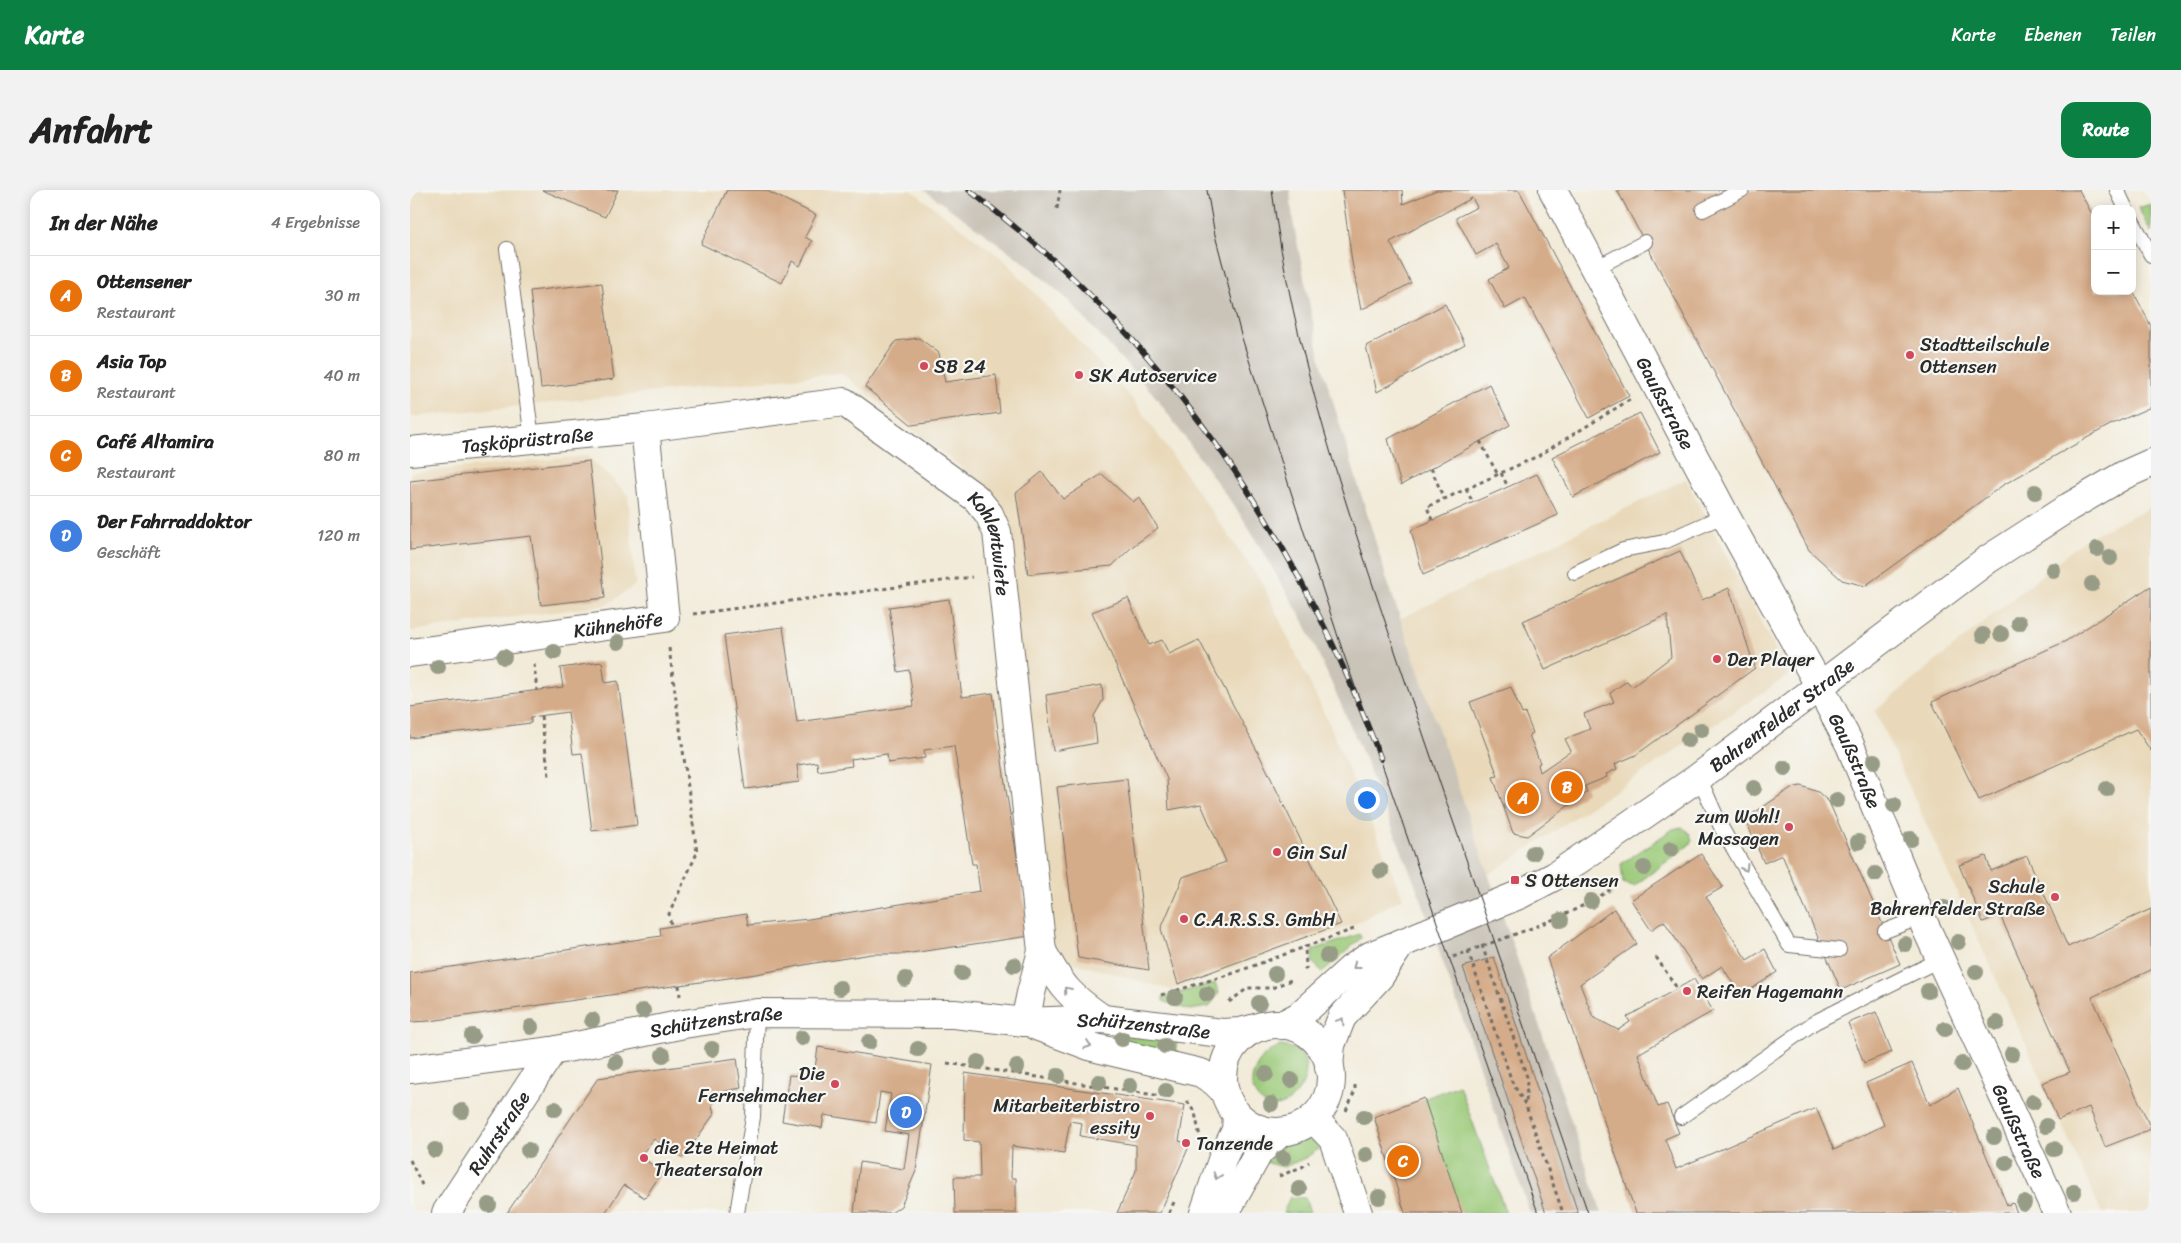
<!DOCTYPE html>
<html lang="de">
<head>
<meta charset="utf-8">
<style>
  body { margin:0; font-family:Sriracha,sans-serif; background:#f2f2f2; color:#222 }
  .controls { position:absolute; right:15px; top:15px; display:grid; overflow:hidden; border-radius:10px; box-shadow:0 2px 12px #0003 }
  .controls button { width:45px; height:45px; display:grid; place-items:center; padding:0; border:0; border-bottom:1px solid #e0e0e0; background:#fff; color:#222; font:25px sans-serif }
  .you { position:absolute; left:956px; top:609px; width:18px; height:18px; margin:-12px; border:4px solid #fff; border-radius:50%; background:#1a73e8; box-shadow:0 0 0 8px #1a73e833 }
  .badge { display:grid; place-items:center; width:32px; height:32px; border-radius:50%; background:#0b8043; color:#fff; font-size:16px; font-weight:700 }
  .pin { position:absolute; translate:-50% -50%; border:2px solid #fff; box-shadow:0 1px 5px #0006 }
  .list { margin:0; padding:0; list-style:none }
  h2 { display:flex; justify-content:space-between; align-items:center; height:65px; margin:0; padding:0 20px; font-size:21px }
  h2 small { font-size:16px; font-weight:400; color:#767676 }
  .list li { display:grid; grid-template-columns:32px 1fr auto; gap:15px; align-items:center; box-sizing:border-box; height:80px; padding:0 20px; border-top:1px solid #e0e0e0 }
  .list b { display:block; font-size:19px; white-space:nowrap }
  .list p { margin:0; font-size:16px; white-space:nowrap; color:#767676 }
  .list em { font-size:16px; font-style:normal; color:#767676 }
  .map { position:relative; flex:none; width:1741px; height:1023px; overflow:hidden; border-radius:15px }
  header { display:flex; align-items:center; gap:30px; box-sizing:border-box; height:70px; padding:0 25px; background:#0b8043; color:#fff }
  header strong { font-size:24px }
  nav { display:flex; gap:28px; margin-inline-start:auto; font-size:18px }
  .intro { display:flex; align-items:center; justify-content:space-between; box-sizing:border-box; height:120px; padding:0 30px }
  h1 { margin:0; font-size:35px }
  .button { padding:12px 22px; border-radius:15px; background:#0b8043; color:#fff; font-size:18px; font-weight:700 }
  main { display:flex; gap:30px; padding:0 30px }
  aside { flex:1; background:#fff; border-radius:15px; box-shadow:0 2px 12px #0003 }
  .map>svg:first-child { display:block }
</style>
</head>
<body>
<header>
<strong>Karte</strong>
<nav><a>Karte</a><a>Ebenen</a><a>Teilen</a></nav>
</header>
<div class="intro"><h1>Anfahrt</h1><a class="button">Route</a></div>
<main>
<aside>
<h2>In der Nähe<small>4 Ergebnisse</small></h2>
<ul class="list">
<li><span class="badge" style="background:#e8710a">A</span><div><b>Ottensener</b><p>Restaurant</p></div><em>30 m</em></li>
<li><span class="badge" style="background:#e8710a">B</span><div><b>Asia Top</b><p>Restaurant</p></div><em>40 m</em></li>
<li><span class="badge" style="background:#e8710a">C</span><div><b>Café Altamira</b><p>Restaurant</p></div><em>80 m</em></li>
<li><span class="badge" style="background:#3f7fe0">D</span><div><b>Der Fahrraddoktor</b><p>Geschäft</p></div><em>120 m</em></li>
</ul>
</aside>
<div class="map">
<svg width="1741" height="1023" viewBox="0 0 1741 1023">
  <rect width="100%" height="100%" fill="#f6f6f2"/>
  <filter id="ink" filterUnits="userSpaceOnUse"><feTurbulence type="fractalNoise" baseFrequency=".02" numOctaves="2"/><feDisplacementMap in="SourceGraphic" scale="10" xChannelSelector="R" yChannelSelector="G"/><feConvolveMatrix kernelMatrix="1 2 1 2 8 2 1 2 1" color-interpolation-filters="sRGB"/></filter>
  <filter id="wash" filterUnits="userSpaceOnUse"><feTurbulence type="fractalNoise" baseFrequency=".0096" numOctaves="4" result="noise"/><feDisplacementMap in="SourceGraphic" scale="20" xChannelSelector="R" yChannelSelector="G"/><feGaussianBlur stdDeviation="1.12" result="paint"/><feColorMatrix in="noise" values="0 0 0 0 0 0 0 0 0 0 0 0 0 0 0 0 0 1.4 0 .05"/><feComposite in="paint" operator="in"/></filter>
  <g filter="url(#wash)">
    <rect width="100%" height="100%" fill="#f2ebd9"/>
    <!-- built -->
    <path fill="#e9d9ba" d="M0,0h501l94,71 129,140 128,182 69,145 72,170 -51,27 -181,65 -117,-33 -58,-462 -155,-122 -431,44z
      M177,266l41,39 7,90 -29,20 -196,26v-158z
      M1276,289l103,196 -301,200 -88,-256z
      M1741,317v706h-49l-227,-502 212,-173z"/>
    <!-- industrial -->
    <path fill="#c9c3b8" d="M514,0h366l3,31 28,141 67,221 122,354 92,276h-72l-109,-314 -61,-152 -56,-125 -60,-102 -89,-124 -89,-98 -45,-38z"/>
    <!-- green -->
    <path fill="#9bca79" stroke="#637a52" d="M1741,14v28l-13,-24z
      M1272,637l8,7 2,7 -3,4 -55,41 -11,-3 -2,-19 52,-35z
      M950,744l1,4 -38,34 -11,-10 1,-12z
      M805,793l4,10 -10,14 -20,3 -26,-9v-4z
      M704,843l63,7 -2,15 -63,-14z
      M871,856c51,4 13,78 -19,56 -23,-17 -2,-51 19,-56z
      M1049,895l47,128h-45l-43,-112z
      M898,949h3l9,9 -15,10 -21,9 -19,-5 19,-17z
      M880,1007l15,1 5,15h-27z"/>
    <g id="blocks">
      <!-- building -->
      <path fill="#d5ac89" d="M132,0h76l-13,27z
        M317,0h38l51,25 -11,22 7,4 -12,25 -8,-5 -10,22 -81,-39z
        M932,0h60l1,14 34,-14h82l110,206 -40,22 -64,-120 -20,11 -16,-30 20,-11 -13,-24 -20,11 -20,-37 21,-11 -5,-9 -82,44 21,41 -50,27 -9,-48z
        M1207,0h462l16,30v71h38l18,35v81l-41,18 -107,60 -138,101 -23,-6 -33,-30z
        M192,93l12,96 -73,9 -11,-97z
        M1035,114l20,40 -88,48 -11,-46z
        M509,148l20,15 6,29 51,-7 4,38 -88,12 -47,-38 31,-46z
        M1079,194l21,41 -109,60 -13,-46z
        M1230,223l20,39 -87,45 -21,-40z
        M179,271l16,137 -64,7 -10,-69 -121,14v-69z
        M632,282l21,27 39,-25 31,28 6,-5 19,31 -25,18 -21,20 -84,8 -12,-81z
        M1127,284l21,41 -135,60 -12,-45z
        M1270,361l22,49 27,-12 26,80 -119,87 -21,9 2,5 -11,5 1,3 -22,9 2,6 -60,44 -14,-3 -20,-56 5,-1 -28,-74 41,-15 11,27 3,-1 8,20 -4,2 11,28 -2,1 2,8 31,-21 -6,-12 25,-10 -6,-15 30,-12 -4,-9 17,-12 5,6 39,-30 -4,-42 -122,55 -22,-49z
        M1741,396v165l-15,-22 -157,71 -47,-98 134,-61z
        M718,408l21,47 13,-5 7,14 30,-14 66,126 76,158 -163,60 -17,-55 22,-52 43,-15 -25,-58 -32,6 -2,-31 -75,-167z
        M539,409l13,98 31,-4 13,97 24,146 -126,18h-32l-57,9 -59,11 -326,47 -20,1v-49l251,-37 -1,-8 86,-14 2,11 61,-6 171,-28 -4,-27h-4l-18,-118 -30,4 1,8 -37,5 -1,-9 -36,5 1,7 -34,5 -1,-9 -20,3 2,17 -54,7 -21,-154 59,-8 14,95 117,-16 -5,-36 -11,2 -9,-65z
        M192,472l3,21 13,-2 19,144 -45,6 -10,-78 -9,1 -5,-42 -37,5v6l-121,15v-31l153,-20 -3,-19z
        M692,495l1,15 -9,16 3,27 -44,8 -7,-56z
        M717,589l22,191 -71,-12 -21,-171z
        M1391,596l17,6 11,10 71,162 -59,26 -59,-135 -18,8 -19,-44 46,-31z
        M1291,664l22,33 -17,10 41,63 18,-11 12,23 -36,24 -19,-30 -20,13 -38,-58 -13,9 -20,-30z
        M1576,666l5,15 36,-15 41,91 83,-38v61l-59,27 59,132 -46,18 -16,-40 -31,13 -16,-37 28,-11 -70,-157 -17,7 -24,-57z
        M1204,719l23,35 -57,40 13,33 25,13 12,-8 -3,-5 67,-38 19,32 -75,43 20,53 9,-3 12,29 -14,6 11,30 140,-61 18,42 50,-25 -18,-42 46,-20 18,42 28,-17 49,117 6,-2 4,10h-381l-89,-255z
        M1084,767l84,256h-32l-83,-246z
        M1466,822l16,40 -28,11 -16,-40z
        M408,857l114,18 -16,106 -15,35 -10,7h-37l6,-51 44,7 5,-34 -24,-4 6,-37 -11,-2 -4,31 -52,-8 -2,13 -40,-7 7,-46 12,1v-3l13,3z
        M327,868l4,30 -20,4 -9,13 2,9 -31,44 -29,-19 -14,17 22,16 -17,26 -21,-13 -19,28h-98l91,-135z
        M555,883l220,32 -6,36 11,3 -30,69h-43l19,-42v-26l-56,-9 2,-13 -12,-2 -6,32 -52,-7 -1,32h5v35h-61l-1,-36h26l-1,-35 -15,-2z
        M1014,908l38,115h-57l-31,-96z"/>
    </g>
  </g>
  <g filter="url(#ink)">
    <use href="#blocks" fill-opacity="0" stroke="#716e68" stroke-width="1"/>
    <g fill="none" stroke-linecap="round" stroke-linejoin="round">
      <!-- service casing -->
      <g stroke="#716e68" stroke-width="16">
        <path id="service" d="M1707,0l9,19
          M1293,20l39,-20
          M1722,30l19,35
          M97,59l25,190
          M1184,79l51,-27
          M1165,383l48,-23 41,-8 61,-27
          M1289,587l22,50 68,118 50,5
          M1475,741l36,-14
          M1271,927l134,-95 126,-63
          M327,1023l16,-96 4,-104"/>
      </g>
      <!-- minor casing -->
      <g stroke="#716e68" stroke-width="30">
        <g id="minor">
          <path id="s1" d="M1143,0l172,325 94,170 31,60 71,172 136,296"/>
          <path id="s2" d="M0,261l235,-23 199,-26 132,96 13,16 8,18 45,419 -11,42 -6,29"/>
          <path id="s3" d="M0,463l255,-35 -20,-190"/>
          <path d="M632,761c20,36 27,45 61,68"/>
          <path d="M626,836l56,21 109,26 14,9 10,10"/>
          <path id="s4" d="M0,879l142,-18 132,-27 73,-11 197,1 71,8 78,-3 119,14 18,-1 20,-5"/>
          <path d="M903,928l20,21 25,74"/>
          <path id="s5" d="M36,1023l106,-162"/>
        </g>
      </g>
      <!-- tertiary casing -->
      <g stroke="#716e68" stroke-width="30">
        <g id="tertiary">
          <circle cx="867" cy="888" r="54"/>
          <path id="s6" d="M872,835l17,-9 52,-47 19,-13 151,-62 34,-18 144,-99 288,-217 82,-53 55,-32 27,-12"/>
          <path d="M919,877l2,-22 11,-28 38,-41 20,-31"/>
          <path d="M794,1023l19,-56 13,-27 1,-16"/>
          <path d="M815,1023l34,-61 22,-20"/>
        </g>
      </g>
      <!-- path -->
      <path stroke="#716e68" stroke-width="3" stroke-dasharray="4 4" stroke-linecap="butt" d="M647,19l3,-19
        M1070,251l18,34
        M1021,278l13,31
        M1091,283l7,14
        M1056,299l7,14
        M1022,330l-5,-13 111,-51 93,-57
        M283,424l279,-37
        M259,458l28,205 -28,61 2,12
        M124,474l3,27
        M131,526l8,60
        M1072,755l45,132 -1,28
        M1058,761l44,131 14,24 37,107
        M1043,767c54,-21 113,-37 161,-70
        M1246,767l21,31
        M894,780l2,-2 -1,-22
        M269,795l1,11
        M751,805l70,-21 123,-45
        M819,812l19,-14h24l19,-8
        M537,873l214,33
        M777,911l8,12 5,24
        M936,921l9,-20v-9
        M0,970l12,25
        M869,986l23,-9 7,-5
        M759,1023l6,-13"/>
      <!-- service -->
      <use href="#service" stroke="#fff" stroke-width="14"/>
      <!-- minor -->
      <use href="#minor" stroke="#fff" stroke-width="28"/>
      <!-- tertiary -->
      <use href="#tertiary" stroke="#fff" stroke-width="28"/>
      <!-- tram -->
      <path stroke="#2b2b2b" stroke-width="1" d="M797,0l8,45 26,100 50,157 52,160 195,561
        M862,0c21,163 75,318 127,473 62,183 126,366 189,550"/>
      <!-- rail casing -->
      <g stroke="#2b2b2b" stroke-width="5.5">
        <path id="rail" d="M559,0c39,31 79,63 115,99 89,88 165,192 223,304 29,53 52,110 74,166"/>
      </g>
      <!-- rail -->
      <use href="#rail" stroke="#f6f6f2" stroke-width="4" stroke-dasharray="11" stroke-linecap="butt"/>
    </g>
    <!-- trees -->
    <g fill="#979c86">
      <circle cx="1625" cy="302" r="8"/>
      <circle cx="1687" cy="359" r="8"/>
      <circle cx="1700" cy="368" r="8"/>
      <circle cx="1643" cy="380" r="8"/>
      <circle cx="1682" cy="394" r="8"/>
      <circle cx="1609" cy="433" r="8"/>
      <circle cx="1591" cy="444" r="8"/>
      <circle cx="1573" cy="445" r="8"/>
      <circle cx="208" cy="452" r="8"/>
      <circle cx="144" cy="462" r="8"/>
      <circle cx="94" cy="467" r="8"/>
      <circle cx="28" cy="477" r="8"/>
      <circle cx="1291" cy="540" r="8"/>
      <circle cx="1278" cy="550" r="8"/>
      <circle cx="1464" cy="571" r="8"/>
      <circle cx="1375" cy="578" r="8"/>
      <circle cx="1344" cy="598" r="8"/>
      <circle cx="1697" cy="599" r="8"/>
      <circle cx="1427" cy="610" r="8"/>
      <circle cx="1484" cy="615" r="8"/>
      <circle cx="1501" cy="649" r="8"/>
      <circle cx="1448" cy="652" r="8"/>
      <circle cx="1261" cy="659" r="8"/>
      <circle cx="1123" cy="663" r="8"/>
      <circle cx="1234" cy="678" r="8"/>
      <circle cx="971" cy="681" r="8"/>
      <circle cx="1465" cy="684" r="8"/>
      <circle cx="1181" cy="711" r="8"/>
      <circle cx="1534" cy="718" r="8"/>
      <circle cx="1151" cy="730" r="8"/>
      <circle cx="1548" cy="752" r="8"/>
      <circle cx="1495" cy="754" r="8"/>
      <circle cx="917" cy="766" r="8"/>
      <circle cx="604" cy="775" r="8"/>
      <circle cx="1566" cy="782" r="8"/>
      <circle cx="552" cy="783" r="8"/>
      <circle cx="865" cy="784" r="8"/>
      <circle cx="495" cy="789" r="8"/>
      <circle cx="430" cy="798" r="8"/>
      <circle cx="1518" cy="801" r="8"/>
      <circle cx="797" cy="804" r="8"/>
      <circle cx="765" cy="807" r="8"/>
      <circle cx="849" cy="813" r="8"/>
      <circle cx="233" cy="821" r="8"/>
      <circle cx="182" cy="830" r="8"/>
      <circle cx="1587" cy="833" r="8"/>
      <circle cx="121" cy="837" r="8"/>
      <circle cx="1535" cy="839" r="8"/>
      <circle cx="62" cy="846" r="8"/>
      <circle cx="392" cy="848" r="8"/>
      <circle cx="712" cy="849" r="8"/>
      <circle cx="459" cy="852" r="8"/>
      <circle cx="755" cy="856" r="8"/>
      <circle cx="302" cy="859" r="8"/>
      <circle cx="508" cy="859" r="8"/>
      <circle cx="1602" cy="864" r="8"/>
      <circle cx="253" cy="865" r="8"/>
      <circle cx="206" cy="872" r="8"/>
      <circle cx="568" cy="872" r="8"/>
      <circle cx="1552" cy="874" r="8"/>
      <circle cx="607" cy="877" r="8"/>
      <circle cx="856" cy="884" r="8"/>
      <circle cx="648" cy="886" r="8"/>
      <circle cx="881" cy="890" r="8"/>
      <circle cx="689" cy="892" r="8"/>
      <circle cx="720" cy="896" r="8"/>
      <circle cx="756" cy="901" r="8"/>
      <circle cx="1623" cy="912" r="8"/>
      <circle cx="861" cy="914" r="8"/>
      <circle cx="145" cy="919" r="8"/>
      <circle cx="52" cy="921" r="8"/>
      <circle cx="954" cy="927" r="8"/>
      <circle cx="1636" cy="936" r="8"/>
      <circle cx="1584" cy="947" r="8"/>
      <circle cx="1644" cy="959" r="8"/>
      <circle cx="25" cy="960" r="8"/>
      <circle cx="118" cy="960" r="8"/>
      <circle cx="956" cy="965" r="8"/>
      <circle cx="873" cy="968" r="8"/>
      <circle cx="1596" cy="973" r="8"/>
      <circle cx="889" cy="999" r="8"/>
      <circle cx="1664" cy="1002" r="8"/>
      <circle cx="969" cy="1007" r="8"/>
      <circle cx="1614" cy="1013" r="8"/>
      <circle cx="79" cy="1015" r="8"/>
    </g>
    <!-- one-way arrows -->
    <defs><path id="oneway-chevron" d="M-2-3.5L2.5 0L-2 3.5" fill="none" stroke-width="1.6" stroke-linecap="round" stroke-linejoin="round" transform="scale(1.25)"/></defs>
    <g stroke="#a0a0a0">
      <use href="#oneway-chevron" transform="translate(1335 678) rotate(60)"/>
      <use href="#oneway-chevron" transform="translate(946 776) rotate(143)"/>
      <use href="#oneway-chevron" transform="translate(657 800) rotate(-131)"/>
      <use href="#oneway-chevron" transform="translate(931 831) rotate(-59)"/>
      <use href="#oneway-chevron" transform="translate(678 855) rotate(19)"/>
      <use href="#oneway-chevron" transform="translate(807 986) rotate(109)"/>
    </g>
  </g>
  <!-- markers -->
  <g fill="#d1495b" stroke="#f6f6f2" stroke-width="2">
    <circle cx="1500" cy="165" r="5"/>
    <circle cx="514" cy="176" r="5"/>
    <circle cx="669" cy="185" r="5"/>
    <circle cx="1307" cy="469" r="5"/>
    <circle cx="1379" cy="637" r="5"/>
    <circle cx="867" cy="662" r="5"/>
    <rect x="1100" y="685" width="10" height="10" rx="2.5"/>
    <circle cx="1645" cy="707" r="5"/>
    <circle cx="774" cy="729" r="5"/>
    <circle cx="1277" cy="801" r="5"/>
    <circle cx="425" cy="894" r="5"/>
    <circle cx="740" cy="926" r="5"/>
    <circle cx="776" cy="953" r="5"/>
    <circle cx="234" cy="968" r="5"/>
  </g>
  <g text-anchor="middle" stroke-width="4.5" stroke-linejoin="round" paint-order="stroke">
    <!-- poi labels -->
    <g font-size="19" fill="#2b2b2b" stroke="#f6f6f2" text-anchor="start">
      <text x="1510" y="161">Stadtteilschule<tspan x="1510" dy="22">Ottensen</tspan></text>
      <text x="524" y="183">SB 24</text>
      <text x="679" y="192">SK Autoservice</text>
      <text x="1317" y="476">Der Player</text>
      <text x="1369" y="633" text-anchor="end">zum Wohl!<tspan x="1369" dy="22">Massagen</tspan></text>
      <text x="877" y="669">Gin Sul</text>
      <text x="1115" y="697">S Ottensen</text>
      <text x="1635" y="703" text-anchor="end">Schule<tspan x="1635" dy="22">Bahrenfelder Straße</tspan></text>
      <text x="784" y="736">C.A.R.S.S. GmbH</text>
      <text x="1287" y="808">Reifen Hagemann</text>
      <text x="415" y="890" text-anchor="end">Die<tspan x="415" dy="22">Fernsehmacher</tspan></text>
      <text x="730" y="922" text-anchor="end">Mitarbeiterbistro<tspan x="730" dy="22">essity</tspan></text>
      <text x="786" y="960">Tanzende</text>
      <text x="244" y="964">die 2te Heimat<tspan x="244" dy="22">Theatersalon</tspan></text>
    </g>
    <!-- street labels -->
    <g font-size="19" fill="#2b2b2b" stroke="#f6f6f2">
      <text dy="7" stroke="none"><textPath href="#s1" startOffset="241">Gaußstraße</textPath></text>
      <text dy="7" stroke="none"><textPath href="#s2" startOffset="118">Taşköprüstraße</textPath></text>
      <text dy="7" stroke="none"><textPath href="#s2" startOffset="649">Kohlentwiete</textPath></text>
      <text dy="7" stroke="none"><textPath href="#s3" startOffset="210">Kühnehöfe</textPath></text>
      <text dy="7" stroke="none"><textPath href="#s6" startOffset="592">Bahrenfelder Straße</textPath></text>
      <text dy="7" stroke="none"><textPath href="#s1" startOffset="646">Gaußstraße</textPath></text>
      <text dy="7" stroke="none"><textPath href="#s4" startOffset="310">Schützenstraße</textPath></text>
      <text dy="7" stroke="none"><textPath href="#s4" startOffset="739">Schützenstraße</textPath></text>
      <text dy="7" stroke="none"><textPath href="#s1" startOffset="1051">Gaußstraße</textPath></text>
      <text dy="7" stroke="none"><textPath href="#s5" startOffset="96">Ruhrstraße</textPath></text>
    </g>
  </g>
</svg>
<div class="controls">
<button>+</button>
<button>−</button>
</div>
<div class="you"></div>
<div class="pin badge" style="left:1113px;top:608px;background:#e8710a">A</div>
<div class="pin badge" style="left:1157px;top:597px;background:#e8710a">B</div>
<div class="pin badge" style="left:993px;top:971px;background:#e8710a">C</div>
<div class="pin badge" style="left:496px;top:922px;background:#3f7fe0">D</div>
</div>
</main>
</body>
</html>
